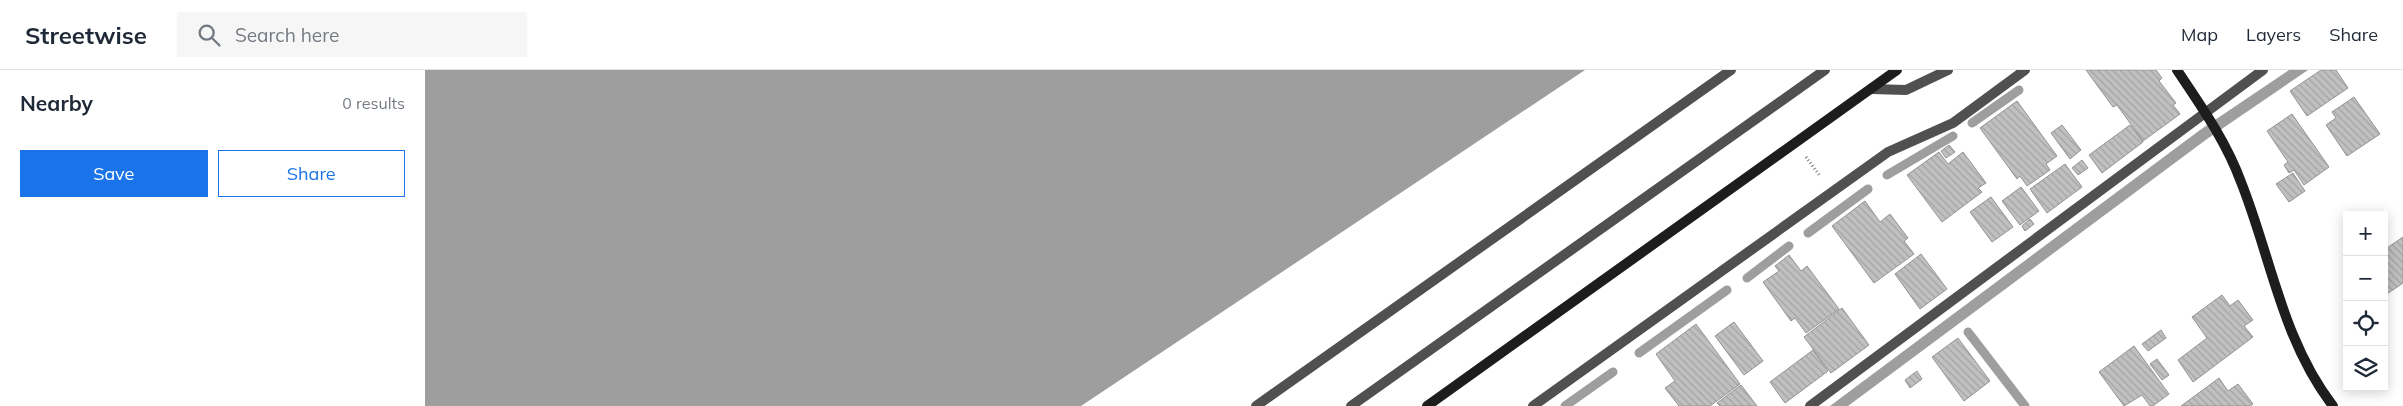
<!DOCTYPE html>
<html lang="en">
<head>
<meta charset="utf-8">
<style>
  body { margin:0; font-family:Mulish,sans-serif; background:#f6f6f7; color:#1f2937 }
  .controls { position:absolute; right:15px; bottom:15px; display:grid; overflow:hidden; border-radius:0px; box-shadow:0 2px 12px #0003 }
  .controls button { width:45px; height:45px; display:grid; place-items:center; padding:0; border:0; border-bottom:1px solid #e0e1e3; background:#fff; color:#1f2937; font:25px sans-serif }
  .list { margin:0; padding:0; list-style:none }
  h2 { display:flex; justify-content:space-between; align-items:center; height:65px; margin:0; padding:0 20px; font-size:21px }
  h2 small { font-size:16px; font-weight:400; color:#747a83 }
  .actions { display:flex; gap:10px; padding:15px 20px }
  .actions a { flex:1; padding:11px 0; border:1px solid #1a73e8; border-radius:0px; text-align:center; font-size:18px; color:#1a73e8 }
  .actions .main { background:#1a73e8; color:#fff }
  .icon { flex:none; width:28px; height:28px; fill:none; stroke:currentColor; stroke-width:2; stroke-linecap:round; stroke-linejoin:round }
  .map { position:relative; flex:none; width:1978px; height:336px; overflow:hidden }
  header { display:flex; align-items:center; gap:30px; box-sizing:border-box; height:70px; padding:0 25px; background:#fff; border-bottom:1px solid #e0e1e3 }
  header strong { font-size:24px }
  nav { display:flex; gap:28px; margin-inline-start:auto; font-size:18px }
  .search { width:350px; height:45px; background:#f6f6f7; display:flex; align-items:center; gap:12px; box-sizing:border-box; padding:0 18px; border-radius:0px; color:#747a83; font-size:19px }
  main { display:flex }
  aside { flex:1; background:#fff }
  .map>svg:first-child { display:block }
</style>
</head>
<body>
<header>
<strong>Streetwise</strong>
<div class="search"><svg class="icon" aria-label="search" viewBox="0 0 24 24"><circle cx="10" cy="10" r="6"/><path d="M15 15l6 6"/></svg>Search here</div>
<nav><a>Map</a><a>Layers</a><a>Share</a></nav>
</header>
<main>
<aside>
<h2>Nearby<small>0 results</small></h2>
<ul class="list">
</ul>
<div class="actions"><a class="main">Save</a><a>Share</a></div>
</aside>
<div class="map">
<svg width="1978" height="336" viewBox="0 0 1978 336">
  <defs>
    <pattern id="building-back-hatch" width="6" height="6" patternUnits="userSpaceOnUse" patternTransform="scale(1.25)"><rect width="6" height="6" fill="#c0c0c0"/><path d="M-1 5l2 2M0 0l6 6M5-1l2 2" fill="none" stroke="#a3a3a3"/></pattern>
  </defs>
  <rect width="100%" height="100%" fill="#fff"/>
  <!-- water -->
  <path fill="#9e9e9e" d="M0,0h1160l-504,336h-656z
    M1864,0h19l-101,69 -359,267h-18l370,-276z"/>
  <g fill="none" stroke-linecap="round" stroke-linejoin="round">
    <!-- stream -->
    <path stroke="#9e9e9e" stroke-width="9" d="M1547,53l47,-33
      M1462,105l66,-39
      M1383,163l60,-44
      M1322,208l42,-32
      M1543,262l57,74
      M1214,283l88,-63
      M1140,336l48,-34"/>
  </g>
  <!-- building -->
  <path fill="url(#building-back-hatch)" stroke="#949494" d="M1661,0h70l6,8 -3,3 17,22 -3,2 7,9 -37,27 -26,-36 -4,2z
    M1896,0h15l12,18 -41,28 -17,-25z
    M1929,27l26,37 -33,22 -21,-31 10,-7 -4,-6z
    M1592,31l40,55 -11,8 4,6 -23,16 -7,-10 -3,3 -37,-51z
    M1867,44l37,53 -25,18 -10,-15 -5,3 -5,-8 4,-3 -21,-31z
    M1637,55l19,25 -11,9 -19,-26z
    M1705,55l13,17 -41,31 -13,-18z
    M1524,75l6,7 -9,6 -5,-7z
    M1514,82l9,12 15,-12 23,31 -8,5 4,4 -40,30 -35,-47z
    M1657,90l6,8 -10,7 -6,-7z
    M1640,94l17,23 -35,26 -17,-24z
    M1868,103l12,18 -16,11 -13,-18z
    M1596,117l18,24 -19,14 -18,-24z
    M1566,127l22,30 -21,15 -22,-30z
    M1440,131l15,21 10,-8 18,24 -4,3 10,13 -40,29 -42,-57z
    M1605,149l4,5 -9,7 -3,-5z
    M1978,167v46l-19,13v-46z
    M1496,184l26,35 -27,20 -25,-35z
    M1364,185l12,16 6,-5 32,43 -33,24 -11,-15 -4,3 -28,-39 16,-11 -4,-5z
    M1797,225l8,11 8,-6 15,20 -9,6 9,11 -60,45 -15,-22 29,-22 -15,-21z
    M1417,238l27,37 -38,28 -27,-36z
    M1309,252l29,39 -19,14 -29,-39z
    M1271,254l44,60 -30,22h-31l-14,-18 10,-7 -19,-27z
    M1736,260l5,8 -18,13 -6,-7z
    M1533,268l32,43 -26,20 -32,-44z
    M1709,276l35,48 -16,12h-3l-8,-11 -18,11 -25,-34z
    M1388,280l15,21 -43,32 -15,-21z
    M1732,289l12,16 -7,5 -12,-16z
    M1492,301l5,8 -12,9 -5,-8z
    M1794,308l9,13 10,-7 15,20 -3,2h-69z
    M1316,315l16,21h-37l-3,-3z"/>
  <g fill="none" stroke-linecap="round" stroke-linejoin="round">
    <!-- path -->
    <path stroke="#727272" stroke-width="3" stroke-dasharray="1 2.5" stroke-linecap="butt" d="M1381,87l14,19"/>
    <!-- lane -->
    <path stroke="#505050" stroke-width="10" d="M831,336l475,-336
      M926,336l474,-336"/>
    <!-- street -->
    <path stroke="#505050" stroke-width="10" d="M1446,19l35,1 42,-20
      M1108,336l355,-254 65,-29 72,-53
      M1385,336l453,-336"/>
    <!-- secondary -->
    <path stroke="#1d1d1d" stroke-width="10" d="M1752,0c24,36 49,71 64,112 30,75 41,158 92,224
      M1002,336l470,-336"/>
  </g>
</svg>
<div class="controls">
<button>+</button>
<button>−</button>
<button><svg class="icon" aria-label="locate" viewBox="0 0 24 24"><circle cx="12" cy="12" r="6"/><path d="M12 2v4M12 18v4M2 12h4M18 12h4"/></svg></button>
<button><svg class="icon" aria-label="layers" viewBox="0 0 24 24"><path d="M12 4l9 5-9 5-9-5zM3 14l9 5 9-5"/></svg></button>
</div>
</div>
</main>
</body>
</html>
